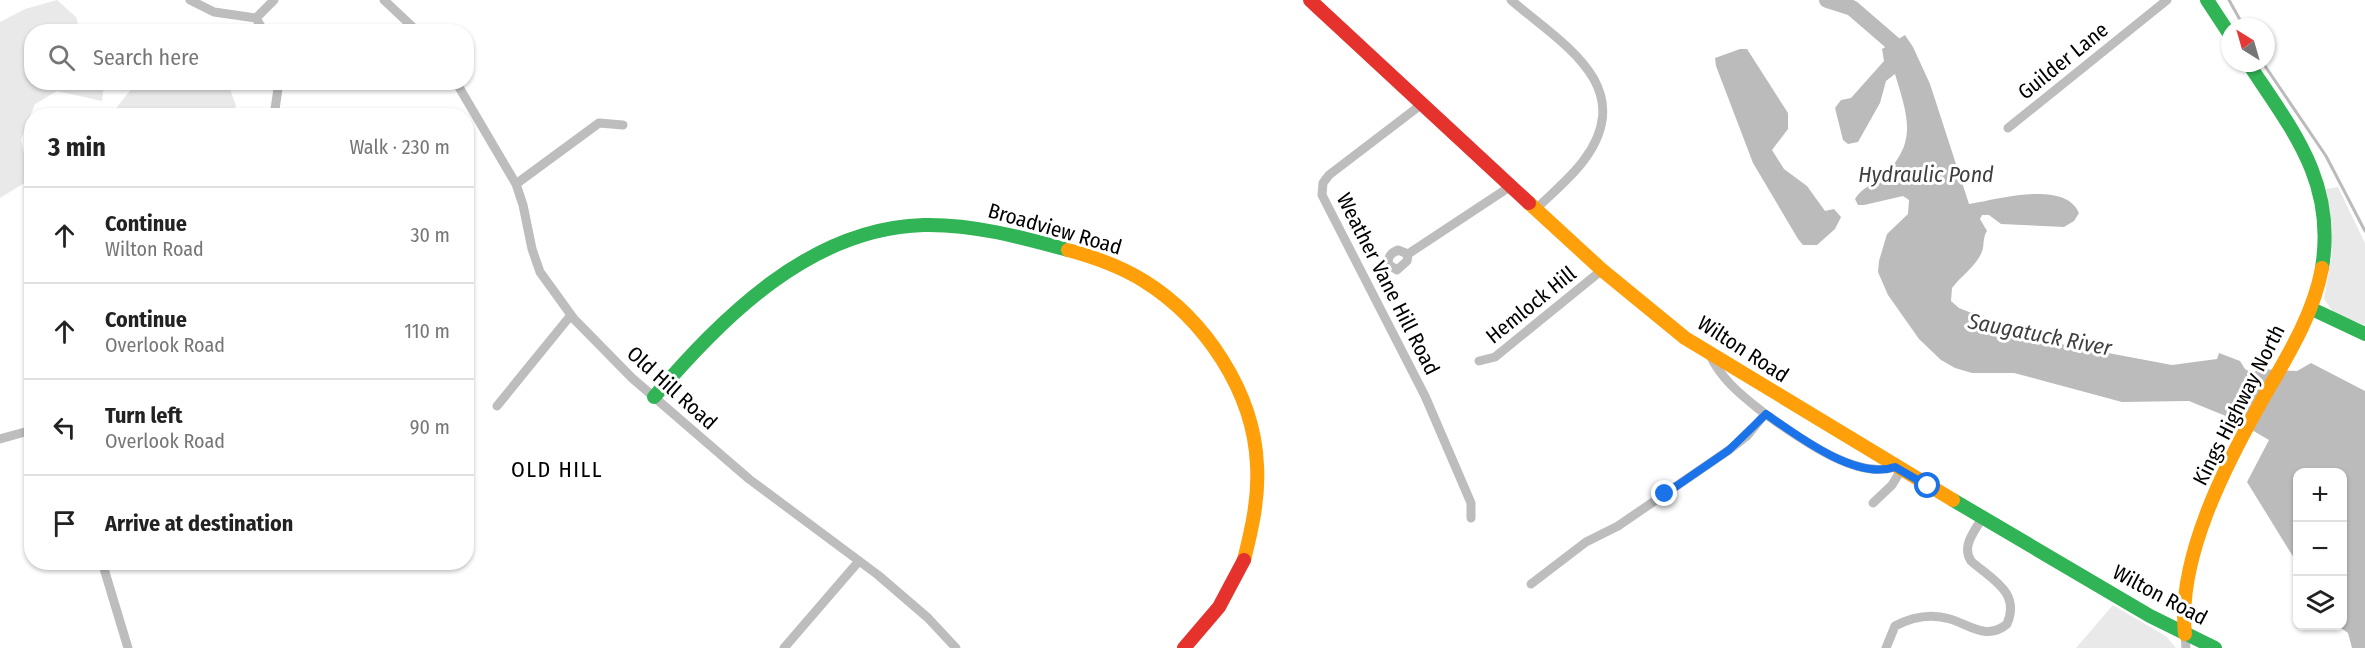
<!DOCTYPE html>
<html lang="en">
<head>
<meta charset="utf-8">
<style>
  body { margin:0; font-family:"Fira Sans Condensed",sans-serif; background:#f6f6f6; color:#222 }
  .controls { position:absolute; right:18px; bottom:18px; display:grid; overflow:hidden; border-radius:12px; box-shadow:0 2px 4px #0004 }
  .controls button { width:54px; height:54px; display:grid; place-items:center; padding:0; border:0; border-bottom:2px solid #e0e0e0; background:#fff; color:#222; font:30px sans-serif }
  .compass { position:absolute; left:2221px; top:18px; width:54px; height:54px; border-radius:50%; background:#fff; box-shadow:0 2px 4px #0004; rotate:323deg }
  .stop { position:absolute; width:18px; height:18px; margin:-14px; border:4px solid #1a73e8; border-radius:50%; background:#fff }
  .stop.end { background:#1a73e8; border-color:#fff; box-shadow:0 2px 6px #0008 }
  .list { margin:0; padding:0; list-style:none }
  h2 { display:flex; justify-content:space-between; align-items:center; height:78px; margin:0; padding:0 24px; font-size:26px }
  h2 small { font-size:20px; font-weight:400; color:#767676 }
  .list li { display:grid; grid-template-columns:39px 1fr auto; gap:18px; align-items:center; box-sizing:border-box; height:96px; padding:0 24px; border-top:2px solid #e0e0e0 }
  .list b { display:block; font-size:22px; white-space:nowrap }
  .list p { margin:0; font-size:20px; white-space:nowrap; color:#767676 }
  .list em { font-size:20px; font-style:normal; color:#767676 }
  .icon { flex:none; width:33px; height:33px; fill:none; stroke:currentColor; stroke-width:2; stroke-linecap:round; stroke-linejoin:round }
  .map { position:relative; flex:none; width:2365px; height:648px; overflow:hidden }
  .search { position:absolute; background:#fff; box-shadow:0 2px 4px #0004; left:24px; top:24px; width:450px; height:66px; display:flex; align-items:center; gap:15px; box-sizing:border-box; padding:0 21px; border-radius:24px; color:#767676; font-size:22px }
  .panel { position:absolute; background:#fff; box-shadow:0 2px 4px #0004; left:24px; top:108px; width:450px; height:462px; border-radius:24px }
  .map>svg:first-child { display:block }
</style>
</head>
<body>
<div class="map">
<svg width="2365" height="648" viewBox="0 0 2365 648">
  <rect width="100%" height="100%" fill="#fff"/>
  <!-- green -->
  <path fill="#e9e9e9" d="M57,0l19,17 4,14 -48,1v50l72,1 -2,18 -45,-10 -22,13 -14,35 3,15 7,10v11l-5,7 -26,16v-176l25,-13z
    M140,83h88l8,23 -5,9h-120l20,-26z
    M2338,187l27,56v82l-31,-12 -10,-14 8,-45 -7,-65z
    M2113,605l54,32 9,11h-100z"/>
  <!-- water -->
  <path fill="#bbb" d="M1905,35l8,12 17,37 39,120c26,-4 96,-25 110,9l-5,8 -10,6 -63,-3 -12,-9h-7l-2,4 7,12c-5,7 -2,16 -6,23 -7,14 -20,22 -29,34l-1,13 8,7 80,32 133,25 45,-6 2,-6 21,8 5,8 7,4 8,-4 37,2 14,-8 54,28v257h-13l-4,-15 -10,-7h4v-154h-44l-1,91 -50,-81 22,-42 -36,-21 -44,-18 -67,1 -108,-29h-42l-17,-5 -14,-8 -22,-21 -31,-44 -10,-23 1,-11 8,-27 21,-20 1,-14 -6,-4 -39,9h-6l-3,-6c6,-11 19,-15 28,-23 36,-34 24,-61 12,-102l-9,7 -6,22 -22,39 -10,2 -5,-4 -8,-32 6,-8 10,-2 33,-37 -2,-12z
    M1740,49h7l41,64v16l-16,21 12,19 23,17 18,25 9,-2 7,8 -6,12 -18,16h-14l-5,-6 -45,-76 -37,-97 -1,-8z"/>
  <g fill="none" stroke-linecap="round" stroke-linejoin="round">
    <!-- stream -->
    <path stroke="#bbb" stroke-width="3" d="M2229,0l15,27
      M2263,63l63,93 39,75"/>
    <!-- river -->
    <path stroke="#bbb" stroke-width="16" d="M1827,0l25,8 51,44 3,7"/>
    <!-- street -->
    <path stroke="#bdbdbd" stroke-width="9" d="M190,0l24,12 42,6 18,-18
      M384,0l34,32
      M1511,0c50,43 128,86 73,160 -13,18 -32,33 -48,49
      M256,18l8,14
      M456,82l60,102 7,21 9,44 8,23 34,47 58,59 117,101 129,96 50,43 28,30
      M1422,104l-93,71 -6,8 -1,12 103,201 46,107v15
      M274,116l5,-34
      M2008,128l159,-128
      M516,184l83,-61 24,2
      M1408,254l-10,-4c-7,3 -10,6 -10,14l9,6 10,-9 1,-7 103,-68
      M1479,361l16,-4 107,-87
      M497,406l74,-91
      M1765,414c31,21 91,67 130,53
      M0,439l32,-9
      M1873,503l19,-18 9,-15
      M102,562l26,86
      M1531,584l55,-42 32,-16 111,-76 18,-14 18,-22c-21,-17 -43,-33 -55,-59
      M2185,634l1,14
      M784,648l75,-87
      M1886,648l9,-22c17,-9 35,-13 55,-7 20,6 37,22 57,5 14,-32 -16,-45 -36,-63 -10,-15 4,-30 11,-43"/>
    <!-- fast -->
    <path stroke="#30b455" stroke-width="14" d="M2207,0l23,35
      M2248,63c45,68 88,119 74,205
      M2312,309l53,25
      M654,397c69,-80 156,-169 270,-172 48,-1 97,12 144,25
      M1953,500l197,116 65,32"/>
    <!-- slow -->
    <path stroke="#ff9f0a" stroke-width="14" d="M1529,203l73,67 83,68 268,162
      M1068,250c26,7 52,16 76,31 61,38 110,111 113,184 2,33 -5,63 -13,95
      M2185,634c-8,-75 40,-168 76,-232 24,-42 52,-85 61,-134"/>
    <!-- jam -->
    <path stroke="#e5322d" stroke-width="14" d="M1310,0l219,203
      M1184,648l35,-41 25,-47"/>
  </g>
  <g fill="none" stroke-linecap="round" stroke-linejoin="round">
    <!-- route -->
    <path stroke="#1a73e8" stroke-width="8" d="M1665,494l64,-44 37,-36c30,21 90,67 129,53l33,19"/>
  </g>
  <g text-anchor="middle" stroke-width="6" stroke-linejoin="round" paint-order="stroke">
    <!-- street labels -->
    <g font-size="21" fill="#000" stroke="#fff">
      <text transform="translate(2063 61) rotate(-39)" y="7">Guilder Lane</text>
      <text transform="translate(1055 229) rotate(16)" y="7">Broadview Road</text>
      <text transform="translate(1388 284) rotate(63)" y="7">Weather Vane Hill Road</text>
      <text transform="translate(1531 305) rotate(-39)" y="7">Hemlock Hill</text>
      <text transform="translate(1743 349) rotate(33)" y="7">Wilton Road</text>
      <text transform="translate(672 388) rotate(42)" y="7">Old Hill Road</text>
      <text transform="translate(2239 405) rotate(-63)" y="7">Kings Highway North</text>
      <text transform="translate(2160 595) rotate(28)" y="7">Wilton Road</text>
    </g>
    <!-- water labels -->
    <g font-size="22" font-style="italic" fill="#3f3f3f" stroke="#fff">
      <text x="1926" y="182">Hydraulic Pond</text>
      <text transform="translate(2040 334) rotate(11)" y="8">Saugatuck River</text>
    </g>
    <!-- neighbourhood labels -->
    <g font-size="22" letter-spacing="1.5" fill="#000" stroke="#fff">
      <text x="557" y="477">OLD HILL</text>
    </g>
  </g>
</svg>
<div class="controls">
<button>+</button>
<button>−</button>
<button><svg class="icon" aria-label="layers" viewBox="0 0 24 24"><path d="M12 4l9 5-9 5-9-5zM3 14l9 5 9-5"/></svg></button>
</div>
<svg class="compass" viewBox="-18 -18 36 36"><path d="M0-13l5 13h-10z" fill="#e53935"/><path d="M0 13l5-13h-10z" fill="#767676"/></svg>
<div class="stop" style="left:1928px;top:486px"></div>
<div class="stop end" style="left:1665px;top:494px"></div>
<div class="search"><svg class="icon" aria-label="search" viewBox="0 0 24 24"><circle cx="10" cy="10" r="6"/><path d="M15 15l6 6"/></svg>Search here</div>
<section class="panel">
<h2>3 min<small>Walk · 230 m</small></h2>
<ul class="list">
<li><svg class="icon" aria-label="ahead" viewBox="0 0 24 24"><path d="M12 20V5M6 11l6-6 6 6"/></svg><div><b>Continue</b><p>Wilton Road</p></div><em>30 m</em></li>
<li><svg class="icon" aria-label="ahead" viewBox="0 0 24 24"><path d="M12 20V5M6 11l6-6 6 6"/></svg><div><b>Continue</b><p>Overlook Road</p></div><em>110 m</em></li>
<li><svg class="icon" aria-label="left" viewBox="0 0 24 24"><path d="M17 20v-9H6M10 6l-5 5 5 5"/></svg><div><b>Turn left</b><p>Overlook Road</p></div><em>90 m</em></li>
<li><svg class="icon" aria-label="arrive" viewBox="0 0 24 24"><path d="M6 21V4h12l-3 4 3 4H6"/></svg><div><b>Arrive at destination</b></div></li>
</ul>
</section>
</div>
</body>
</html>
